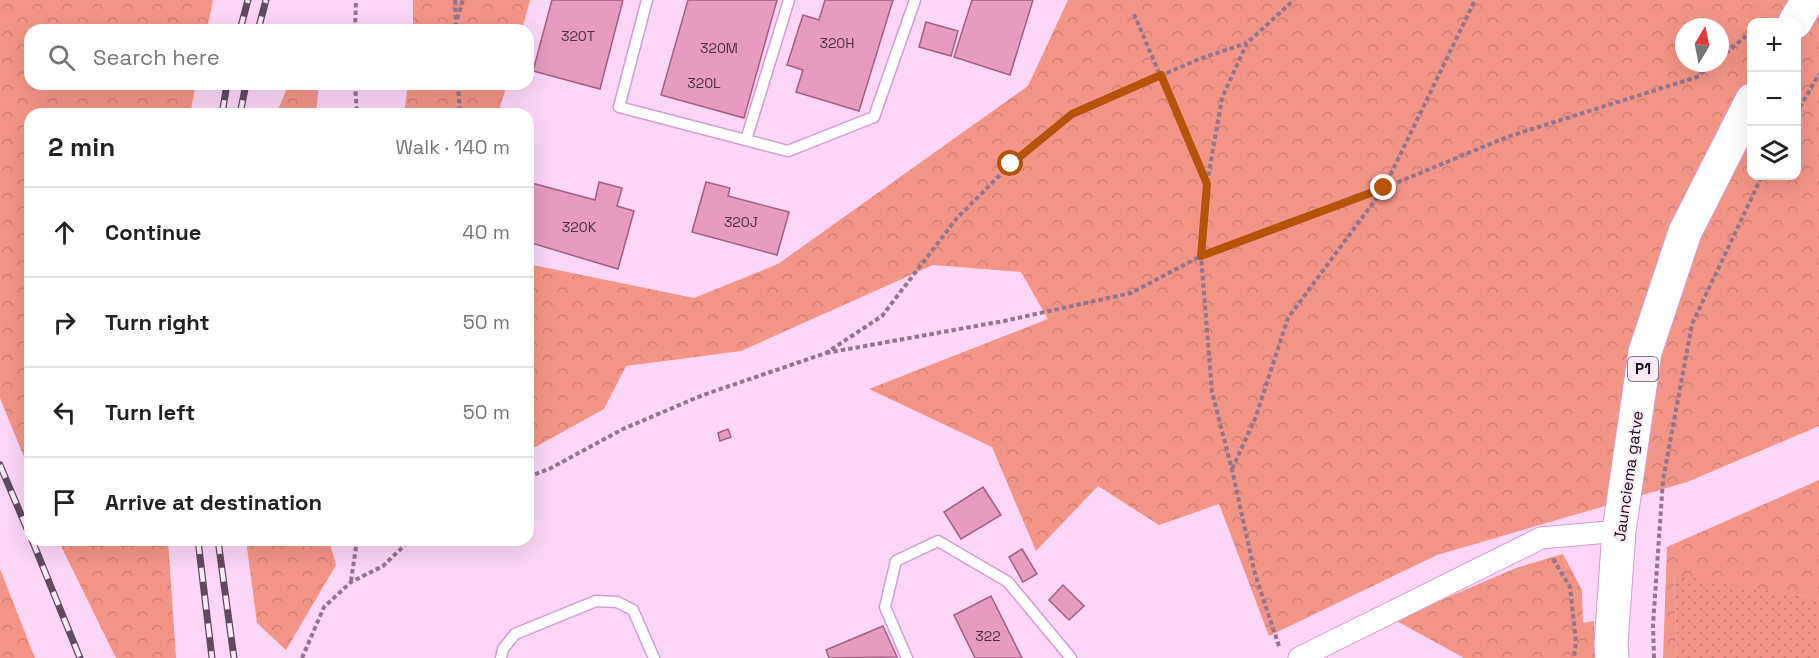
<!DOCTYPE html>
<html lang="en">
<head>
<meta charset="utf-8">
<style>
  body { margin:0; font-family:"Space Grotesk",sans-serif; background:#f6f6f6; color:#222 }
  .controls { position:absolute; right:18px; top:18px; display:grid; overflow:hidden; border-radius:12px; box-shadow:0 6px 24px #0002 }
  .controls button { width:54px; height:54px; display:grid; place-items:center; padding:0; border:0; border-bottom:2px solid #e0e0e0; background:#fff; color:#222; font:30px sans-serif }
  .compass { position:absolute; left:1675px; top:18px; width:54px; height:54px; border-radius:50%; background:#fff; box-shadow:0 6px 24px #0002; rotate:10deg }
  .stop { position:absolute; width:18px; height:18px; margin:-14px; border:4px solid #b45309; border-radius:50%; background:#fff }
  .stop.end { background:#b45309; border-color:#fff; box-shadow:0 2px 6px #0008 }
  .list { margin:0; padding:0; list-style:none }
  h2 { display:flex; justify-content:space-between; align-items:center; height:78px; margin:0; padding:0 24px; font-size:26px }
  h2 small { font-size:20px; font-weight:400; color:#767676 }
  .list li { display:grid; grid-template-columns:39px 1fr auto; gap:18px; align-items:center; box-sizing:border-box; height:90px; padding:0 24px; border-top:2px solid #e0e0e0 }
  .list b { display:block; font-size:22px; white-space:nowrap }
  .list em { font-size:20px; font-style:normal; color:#767676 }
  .icon { flex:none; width:33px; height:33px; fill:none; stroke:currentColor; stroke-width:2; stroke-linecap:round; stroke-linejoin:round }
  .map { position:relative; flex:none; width:1819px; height:658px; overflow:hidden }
  .search { position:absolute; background:#fff; box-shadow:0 6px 24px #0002; left:24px; top:24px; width:510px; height:66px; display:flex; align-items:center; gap:15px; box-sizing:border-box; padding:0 21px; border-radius:18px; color:#767676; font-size:22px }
  .panel { position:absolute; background:#fff; box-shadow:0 6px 24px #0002; left:24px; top:108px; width:510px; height:438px; border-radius:18px }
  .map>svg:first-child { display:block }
</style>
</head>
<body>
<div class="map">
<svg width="1819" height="658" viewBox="0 0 1819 658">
  <defs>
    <pattern id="grass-dots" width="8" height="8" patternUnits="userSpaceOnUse" patternTransform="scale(1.5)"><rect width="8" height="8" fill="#f39586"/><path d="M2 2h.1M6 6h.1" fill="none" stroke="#d07f73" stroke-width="1.8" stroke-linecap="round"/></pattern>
    <pattern id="forest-crowns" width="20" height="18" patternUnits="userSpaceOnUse" patternTransform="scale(1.5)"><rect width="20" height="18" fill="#f39586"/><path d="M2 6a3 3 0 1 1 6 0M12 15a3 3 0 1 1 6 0" fill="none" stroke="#d07f73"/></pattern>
  </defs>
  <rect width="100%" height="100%" fill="#fbd6f7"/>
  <!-- grass -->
  <path fill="url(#grass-dots)" d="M1674,574l145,25v59h-142z"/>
  <!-- forest -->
  <path fill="url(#forest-crowns)" fill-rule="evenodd" d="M0,0h213l-6,30h-177v54h166l-6,30h-160v358l-30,-74z
    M413,0h117l-8,30h-109z
    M1068,0h751v426l-132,56 -250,73 -168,81 -50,-132 -60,21 -61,-39 -62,65 -44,-104 -123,-58 179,-70 -27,-47 -88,-7 -192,86 -115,15 -22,43 -76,42v-187l166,34 84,-34 250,-178zM1752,22h44v154h-44zM1684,27h36v36h-36z
    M289,84h30l-3,30h-40z
    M408,84h99l-9,30h-94z
    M1819,480v119l-145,-24 3,83h-14l4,-111z
    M58,540h110l8,118h-60z
    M246,540h83l7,25 -50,85 -29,-27z
    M1563,554l19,36 1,33 11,-2 1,37h-131l-69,-38 121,-52z
    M0,569l35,89h-35z"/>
  <!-- building -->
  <path fill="#e69bbf" stroke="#a35e80" stroke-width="1.5" d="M552,0h71l-23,89 -67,-18z
    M688,0h89l-33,118 -83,-23z
    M825,0h68l-34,111 -63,-19 7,-22 -16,-5 16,-50 16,5z
    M972,0h61l-23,75 -56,-18z
    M926,22l32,9 -7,25 -32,-9z
    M528,182l67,18 4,-18 23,6 -5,18 17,5 -16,58 -90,-27z
    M706,182l24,6 -2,8 61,16 -12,43 -85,-23z
    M728,429l3,8 -11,4 -2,-8z
    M983,487l18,28 -40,24 -17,-27z
    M1022,549l15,25 -14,8 -14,-25z
    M1063,585l21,21 -15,14 -20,-20z
    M991,596l31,62h-47l-21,-43z
    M883,626l14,31 -68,1 -3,-8z"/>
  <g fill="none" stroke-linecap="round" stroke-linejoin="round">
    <!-- service casing -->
    <g stroke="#d59acf" stroke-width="13">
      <path id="service" d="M647,0l-28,107 169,44 86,-34 41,-117
        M746,140l43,-140
        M501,658l2,-9 12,-15 81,-33 21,1 16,8 21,48
        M907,658l-22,-51 11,-46 42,-20 70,41 63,76"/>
    </g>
    <!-- minor casing -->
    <g stroke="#d59acf" stroke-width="23">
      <path id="minor" d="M1299,658l242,-120 78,-7"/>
    </g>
    <!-- primary casing -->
    <g stroke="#d59acf" stroke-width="35">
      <path id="primary" d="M1795,22l13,-22
        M1612,658l-1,-14 8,-113 26,-179 40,-120 67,-132"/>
    </g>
    <!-- path -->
    <path stroke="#92758f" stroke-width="4" stroke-dasharray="4.5 3" stroke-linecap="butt" d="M455,0l1,30
      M1134,14l72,169
      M457,19l6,-19
      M355,30l1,-30
      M1720,58l32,-27
      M355,84l2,30
      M458,84l2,30
      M1796,114l23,-40
      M826,353l178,-32 127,-28 70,-37 183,-68 123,-51 190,-60 17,-14
      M1232,469l23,-50 33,-101 96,-130 91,-188
      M528,477l23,-9 72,-39 80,-34 123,-42 56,-37 75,-98 54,-54 61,-50 127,-55 48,-16
      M1553,559l17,28 6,55 -2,16
      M351,581l6,-41
      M1279,646l-24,-72 -23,-104 -20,-78 -11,-136 6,-72 15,-86 25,-55 47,-43
      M302,658l22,-51 27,-25 32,-16 27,-26
      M1654,658l-1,-33 10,-145 29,-156 70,-148"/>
    <!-- service -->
    <use href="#service" stroke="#fff" stroke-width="10"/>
    <!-- minor -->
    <use href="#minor" stroke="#fff" stroke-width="21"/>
    <!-- primary -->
    <use href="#primary" stroke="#fff" stroke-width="33"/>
    <!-- rail casing -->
    <g stroke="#634960" stroke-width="7">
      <path id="rail" d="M240,30l8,-30
        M258,30l8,-30
        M222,114l5,-30
        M240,114l6,-30
        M0,465l30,71
        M32,540l48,118
        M198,540l14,118
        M218,540l16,118"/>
    </g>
    <!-- rail -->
    <use href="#rail" stroke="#f8ecf7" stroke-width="4.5" stroke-dasharray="14" stroke-linecap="butt"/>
  </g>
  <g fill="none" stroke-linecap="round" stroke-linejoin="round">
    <!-- route -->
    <path stroke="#b45309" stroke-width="8" d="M1011,164l61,-50 89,-39 46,109 -6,72 183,-68"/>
  </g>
  <g text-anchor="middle" stroke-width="4.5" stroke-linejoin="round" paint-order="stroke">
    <!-- number labels -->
    <g font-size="14" fill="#502e45">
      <text x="578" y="41">320T</text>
      <text x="837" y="48">320H</text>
      <text x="719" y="53">320M</text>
      <text x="704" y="88">320L</text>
      <text x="741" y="227">320J</text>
      <text x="579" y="232">320K</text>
      <text x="988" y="641">322</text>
    </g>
    <!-- shield labels -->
    <rect fill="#f8ecf7" stroke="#5f4d5e" stroke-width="1.5" x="1628" y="357" width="30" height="24" rx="4.5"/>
    <g font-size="15" font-weight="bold" fill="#1e091c">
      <text x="1643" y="374">P1</text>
    </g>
    <!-- street labels -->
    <g font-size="16" fill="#1e091c" stroke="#f8ecf7">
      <text transform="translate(1628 476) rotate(-82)" y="6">Jaunciema gatve</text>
    </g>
  </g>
</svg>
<div class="controls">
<button>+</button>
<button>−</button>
<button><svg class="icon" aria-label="layers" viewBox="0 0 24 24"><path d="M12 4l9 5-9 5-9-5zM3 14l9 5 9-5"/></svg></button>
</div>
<svg class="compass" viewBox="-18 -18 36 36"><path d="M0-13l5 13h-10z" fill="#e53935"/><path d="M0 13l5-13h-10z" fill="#767676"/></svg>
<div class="stop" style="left:1011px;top:164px"></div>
<div class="stop end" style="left:1384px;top:188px"></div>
<div class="search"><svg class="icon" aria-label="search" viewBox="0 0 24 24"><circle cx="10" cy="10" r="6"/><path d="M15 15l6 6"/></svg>Search here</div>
<section class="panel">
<h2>2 min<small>Walk · 140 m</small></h2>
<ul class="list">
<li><svg class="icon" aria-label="ahead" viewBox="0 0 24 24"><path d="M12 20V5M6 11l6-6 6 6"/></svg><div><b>Continue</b></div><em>40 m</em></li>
<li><svg class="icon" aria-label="right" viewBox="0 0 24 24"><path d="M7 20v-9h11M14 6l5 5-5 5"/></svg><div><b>Turn right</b></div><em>50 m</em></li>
<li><svg class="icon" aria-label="left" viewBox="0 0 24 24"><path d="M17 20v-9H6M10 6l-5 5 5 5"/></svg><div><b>Turn left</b></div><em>50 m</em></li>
<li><svg class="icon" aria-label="arrive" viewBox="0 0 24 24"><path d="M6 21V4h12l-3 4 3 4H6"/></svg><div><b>Arrive at destination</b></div></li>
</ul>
</section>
</div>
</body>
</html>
